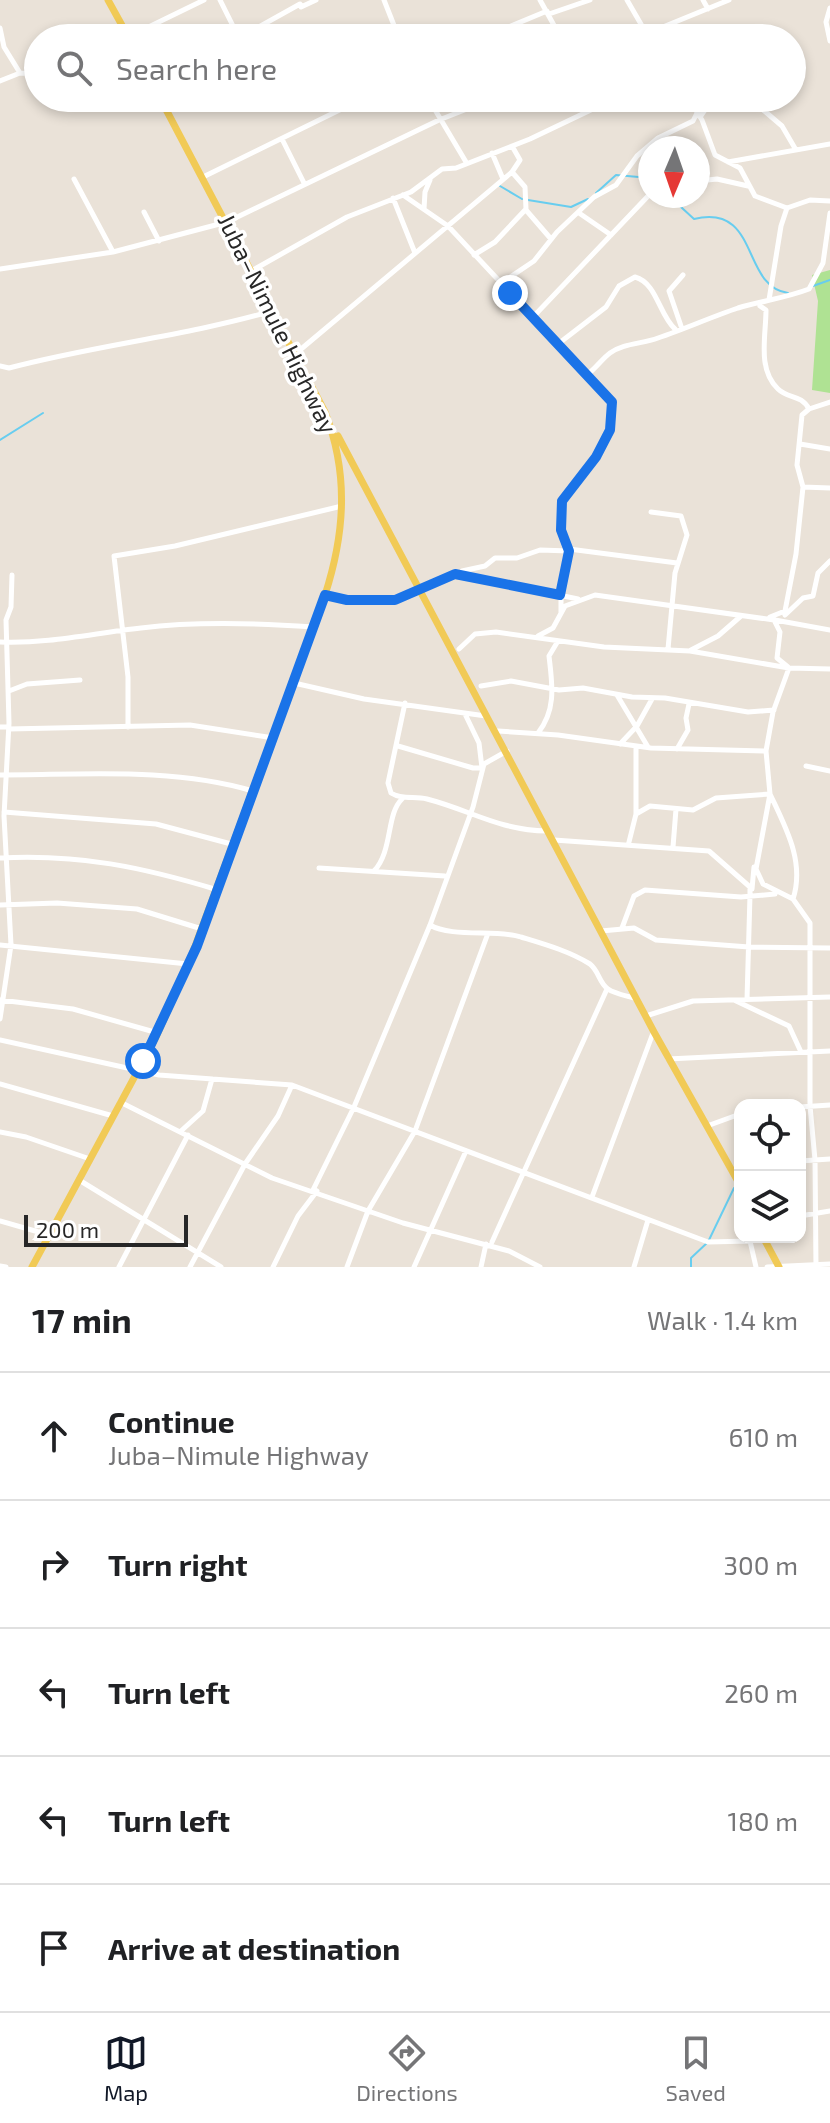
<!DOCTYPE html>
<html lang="en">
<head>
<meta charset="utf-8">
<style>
  body { margin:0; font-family:"Exo 2",sans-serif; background:#f2f2f2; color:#202124 }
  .controls { position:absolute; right:24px; bottom:24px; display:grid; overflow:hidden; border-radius:16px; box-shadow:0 4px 12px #0003 }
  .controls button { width:72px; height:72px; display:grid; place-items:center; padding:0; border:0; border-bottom:2px solid #e0e0e0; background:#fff; color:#202124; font:40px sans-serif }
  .compass { position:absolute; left:638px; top:136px; width:72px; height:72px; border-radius:50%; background:#fff; box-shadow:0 4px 12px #0003; rotate:182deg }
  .scale { position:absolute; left:24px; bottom:20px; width:164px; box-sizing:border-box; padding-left:8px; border:4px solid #272727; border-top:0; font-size:22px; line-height:28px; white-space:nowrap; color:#272727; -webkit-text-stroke:6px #fff; paint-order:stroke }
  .stop { position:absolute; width:24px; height:24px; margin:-18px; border:6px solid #1a73e8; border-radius:50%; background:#fff }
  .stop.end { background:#1a73e8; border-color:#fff; box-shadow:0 2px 8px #0008 }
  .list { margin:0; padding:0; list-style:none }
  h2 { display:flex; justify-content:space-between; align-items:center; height:104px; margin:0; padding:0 32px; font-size:34px }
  h2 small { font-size:26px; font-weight:400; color:#757577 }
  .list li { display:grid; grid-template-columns:52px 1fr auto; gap:24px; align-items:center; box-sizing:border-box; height:128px; padding:0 32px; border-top:2px solid #e0e0e0 }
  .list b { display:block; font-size:30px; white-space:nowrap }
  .list p { margin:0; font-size:26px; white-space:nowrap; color:#757577 }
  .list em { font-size:26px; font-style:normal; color:#757577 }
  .icon { flex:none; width:44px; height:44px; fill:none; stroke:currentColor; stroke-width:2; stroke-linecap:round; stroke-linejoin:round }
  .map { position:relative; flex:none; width:830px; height:1267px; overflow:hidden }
  .search { position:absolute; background:#fff; box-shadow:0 4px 12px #0003; left:24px; right:24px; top:24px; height:88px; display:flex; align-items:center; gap:20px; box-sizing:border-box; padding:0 28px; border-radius:44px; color:#757577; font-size:30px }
  .sheet { height:744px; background:#fff }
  nav { display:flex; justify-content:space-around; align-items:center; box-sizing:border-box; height:112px; border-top:2px solid #e0e0e0; background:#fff; font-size:22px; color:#757577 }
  nav a { display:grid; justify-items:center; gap:4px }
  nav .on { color:#111827 }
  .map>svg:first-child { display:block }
</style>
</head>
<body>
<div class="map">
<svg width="830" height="1267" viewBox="0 0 830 1267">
  <rect width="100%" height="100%" fill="#eae2d8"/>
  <!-- green -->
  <path fill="#afe293" d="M830,270v123l-18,-3 6,-89 -6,-26z"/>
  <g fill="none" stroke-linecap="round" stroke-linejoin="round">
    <!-- stream -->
    <path stroke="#68cdef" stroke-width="2" d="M500,186l22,13
      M596,193l20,-18 34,3
      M669,196l25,23c66,-16 47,68 94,74
      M528,200l43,7 17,-8
      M813,286l17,-6
      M0,440l43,-27
      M691,1267v-9l17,-16 26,-54"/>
    <!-- minor -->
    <path stroke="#fff" stroke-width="5" d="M220,0l19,38
      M384,0l15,38
      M540,0l21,38
      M627,0l22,38
      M703,0l5,9
      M301,7l15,-7
      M830,8l-4,14 4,19
      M549,14l41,-14
      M0,28l4,19 16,26
      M128,37l76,-37
      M239,38l61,-34
      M482,38l65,-27
      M636,38l93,-38
      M0,81l20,-8 18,1
      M428,98l38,64
      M688,98l14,22 13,35 25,13 15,28 32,12
      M757,98l5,11 20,17 14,24
      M700,117l7,-10 -2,-9
      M282,139l22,44
      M492,153l11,26
      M728,162l102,-18
      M203,177l161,-79
      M74,179l39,73
      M698,181l19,-2 31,7
      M403,195l45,31 164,176 -2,28 -14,27 -34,44 -1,29 8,19 -8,35v28
      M393,198l22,55
      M424,209l1,-17 5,-12
      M526,210l25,29
      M144,212l15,29
      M579,213l32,22
      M474,255l21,-13 31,-33 -1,-22 -13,-15
      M0,269l113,-17 114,-30 212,-102 56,-22
      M253,270l94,-53 64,-25 31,-23 14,-1 74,-29 86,-41
      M500,284l34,-23 23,-29 37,-35 22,-12 21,-29 21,-18 35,-17 4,-8
      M769,300l12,-74 6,-18 23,-8 20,1
      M760,306l6,4c0,26 -9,59 12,79 10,10 23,5 31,20
      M534,316l116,-122
      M681,326l-12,-35 14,-16
      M558,344l48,-37 13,-21 16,-9c22,6 24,38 40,52
      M294,355l218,-183 8,-12 -8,-14
      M0,366l9,2c87,-23 177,-32 263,-57
      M588,374c8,-6 15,-16 22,-21 14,-10 32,-9 48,-15 27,-9 53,-21 80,-30 23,-7 48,-10 71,-19l14,-26 7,-50
      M800,444l30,5
      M803,487l27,1
      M651,512l30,4 6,19 -12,38 -7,76
      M569,549l108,14
      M462,571l23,-5 10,-8h22l23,-8 29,1
      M325,595l22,5 39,1 72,-27 120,25
      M785,615l18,-17 10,-2 5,-23 12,-12
      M770,617l15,-6 11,-57 7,-67 -6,-22 5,-50 7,-6 21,-7
      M775,620l55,10
      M538,636l15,-8 12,-22 30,-11 179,25 6,12 -3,26 11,9
      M0,642c48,2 94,-9 141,-14 57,-7 115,-5 172,-1
      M459,649l16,-15 21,-2 108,15 86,4 99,17 41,1
      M691,650l27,-14 23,-20
      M294,683l70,16 122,17
      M481,686l30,-5 48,9 24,-2 49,9 33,1 83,14 26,-2
      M9,691l18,-7 53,-4
      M617,695l31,52
      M405,703l-17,80 3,10c11,7 23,3 36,6 43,11 71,31 120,32
      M0,727h9
      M128,727v-50l-14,-121 61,-10 167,-40
      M9,729l181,-4 84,13
      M498,731l60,4 93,13 115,3 4,43 -14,75 7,15 30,15 17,24v183l5,54 1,107
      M538,733c19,-24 14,-50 11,-77l9,-15
      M620,744l17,-18 15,-27
      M398,746l75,22h9l-3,-25 -14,-29
      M677,749l11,-19 -2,-12 3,-14
      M766,751l7,-39 16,-44
      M806,766l24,5
      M0,775c83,0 172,-8 253,16
      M4,812l152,12 79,21
      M636,814l14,-8 43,4 23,-12 54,-4c16,34 35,68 23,105
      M554,840l155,11 41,36v8l-3,104
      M629,842l7,-28v-67
      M673,847l3,-38
      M0,858c80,-4 142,9 218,32
      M319,868l126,8
      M374,871c19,-20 12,-57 28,-72
      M752,889l2,-22
      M0,905l57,-2 80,6 65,20
      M430,925c21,13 68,4 91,12 23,7 48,14 69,27 9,7 9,19 18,25 7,5 20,7 29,10
      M622,928l12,-32 11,-6 96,7 34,-3
      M601,931l33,-3 22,12 93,7 81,1
      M0,945l188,19
      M0,1000l73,9 85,24
      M734,1000l55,26 12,26
      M646,1016l47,-15 137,-4
      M0,1019l11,-74 -7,-129 5,-93 -3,-103 5,-13 1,-32
      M0,1040l159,35 133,10 416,157 42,-1 6,26
      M668,1059l162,-8
      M0,1084l113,32
      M120,1102l152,76 131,45 106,28 31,16
      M800,1107l30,-2
      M707,1126l33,-12
      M181,1131l22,-20 9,-32
      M0,1132l26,5 64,22
      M800,1161l30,-2
      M79,1180l142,87
      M313,1190l41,-83 76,-182 43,-118 11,-43 23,-13
      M592,1197l61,-164
      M800,1216l30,-5
      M0,1221l49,14
      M492,1242l115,-253
      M0,1266l6,1
      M119,1267l69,-132
      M190,1267l55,-103 33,-48 14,-31
      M273,1267l25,-51 19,-25
      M347,1267l21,-56 47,-80 72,-195
      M414,1267l52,-116
      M481,1267l5,-23
      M634,1267l14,-47
      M767,1267l63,-3"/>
    <!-- major -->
    <path stroke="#f1ca56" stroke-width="7" d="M108,0l21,38
      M338,436l316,596 86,153
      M763,1237l16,30
      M32,1267l124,-230 31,-69 138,-373c20,-62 24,-121 0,-183l-165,-314"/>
  </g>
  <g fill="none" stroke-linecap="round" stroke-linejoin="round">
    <!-- route -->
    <path stroke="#1a73e8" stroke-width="10" d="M143,1061l54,-115 128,-351 22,5h48l60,-26 105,21 9,-44 -8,-21 1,-29 34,-44 14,-27 2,-28 -102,-109"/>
  </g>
  <g text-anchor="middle" stroke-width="7" stroke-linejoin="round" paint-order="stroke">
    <!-- street labels -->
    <g font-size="24" fill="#272727" stroke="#fff">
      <text transform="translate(277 324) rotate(64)" y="8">Juba–Nimule Highway</text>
    </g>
  </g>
</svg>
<div class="controls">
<button><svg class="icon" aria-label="locate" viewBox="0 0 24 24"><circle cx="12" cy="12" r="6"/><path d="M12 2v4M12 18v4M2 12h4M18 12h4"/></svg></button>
<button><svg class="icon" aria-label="layers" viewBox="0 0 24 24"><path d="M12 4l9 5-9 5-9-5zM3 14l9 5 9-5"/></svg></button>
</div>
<svg class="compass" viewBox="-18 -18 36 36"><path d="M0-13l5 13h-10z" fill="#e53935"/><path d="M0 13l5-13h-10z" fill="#757577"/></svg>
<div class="scale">200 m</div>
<div class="stop" style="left:143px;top:1061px"></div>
<div class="stop end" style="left:510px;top:293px"></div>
<div class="search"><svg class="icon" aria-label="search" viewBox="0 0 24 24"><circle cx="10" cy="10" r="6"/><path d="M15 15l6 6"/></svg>Search here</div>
</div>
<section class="sheet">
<h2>17 min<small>Walk · 1.4 km</small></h2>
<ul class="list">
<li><svg class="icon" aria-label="ahead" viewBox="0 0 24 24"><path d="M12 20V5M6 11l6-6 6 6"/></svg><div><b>Continue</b><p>Juba–Nimule Highway</p></div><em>610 m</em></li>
<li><svg class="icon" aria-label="right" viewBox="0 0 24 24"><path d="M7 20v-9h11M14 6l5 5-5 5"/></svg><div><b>Turn right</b></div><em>300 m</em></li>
<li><svg class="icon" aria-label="left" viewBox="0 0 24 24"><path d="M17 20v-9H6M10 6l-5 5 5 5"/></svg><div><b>Turn left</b></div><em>260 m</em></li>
<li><svg class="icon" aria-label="left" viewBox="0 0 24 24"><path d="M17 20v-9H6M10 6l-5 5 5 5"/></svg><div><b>Turn left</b></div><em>180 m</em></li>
<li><svg class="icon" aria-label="arrive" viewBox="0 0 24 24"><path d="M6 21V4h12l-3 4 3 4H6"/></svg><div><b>Arrive at destination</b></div></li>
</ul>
</section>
<nav>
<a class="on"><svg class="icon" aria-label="map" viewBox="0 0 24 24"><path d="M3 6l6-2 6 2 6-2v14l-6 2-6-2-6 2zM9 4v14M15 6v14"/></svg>Map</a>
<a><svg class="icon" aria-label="directions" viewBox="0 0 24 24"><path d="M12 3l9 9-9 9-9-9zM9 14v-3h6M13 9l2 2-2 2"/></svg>Directions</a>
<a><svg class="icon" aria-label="saved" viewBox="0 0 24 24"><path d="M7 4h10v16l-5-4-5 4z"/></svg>Saved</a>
</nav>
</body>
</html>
